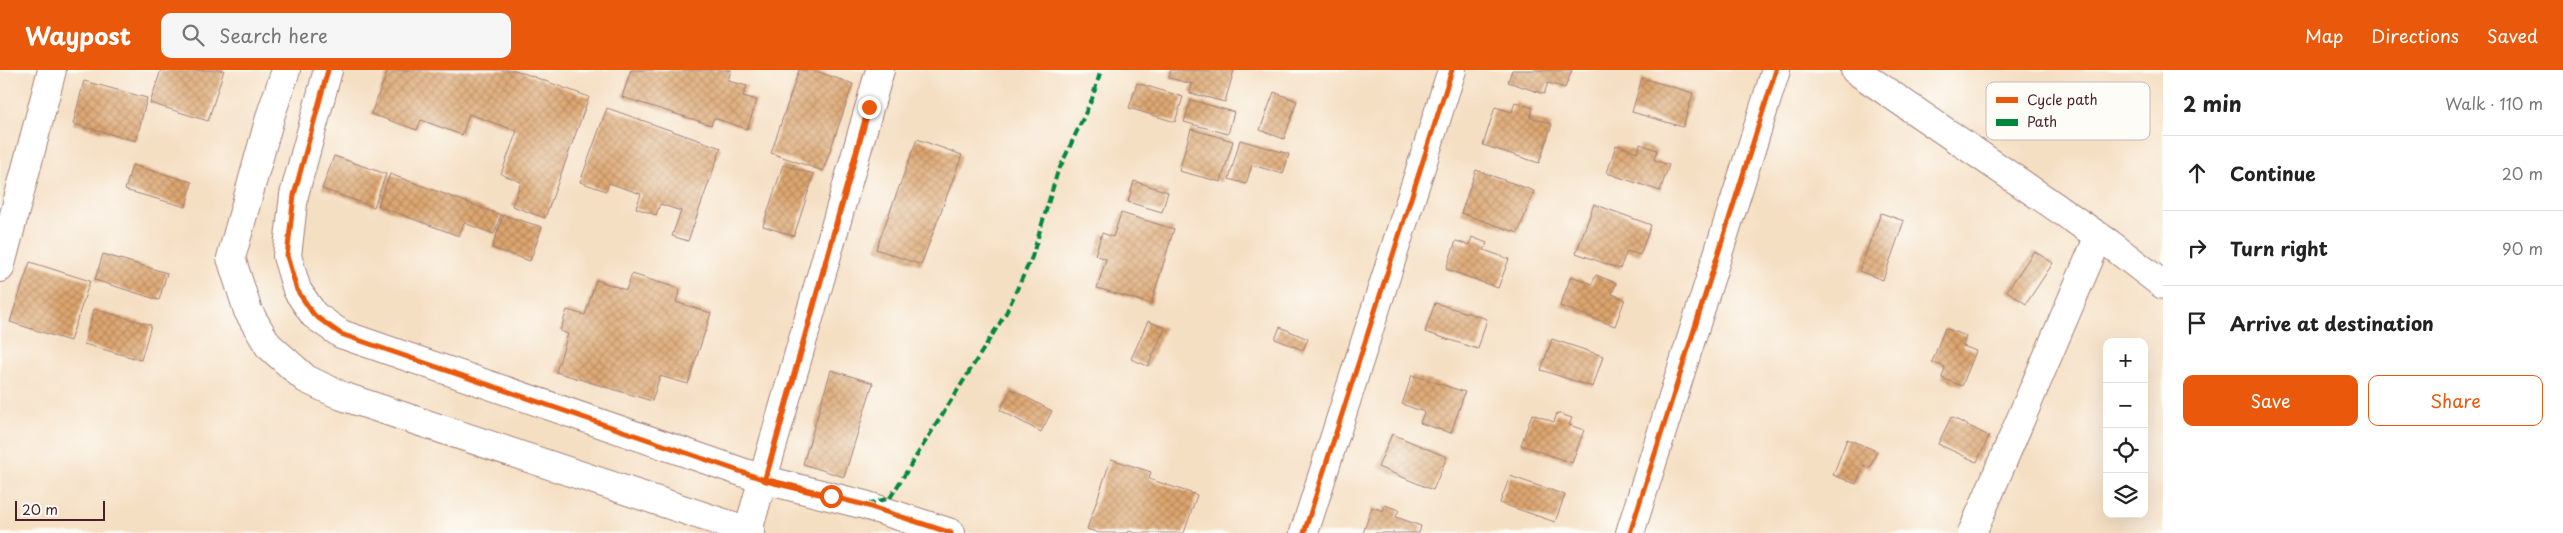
<!DOCTYPE html>
<html lang="en">
<head>
<meta charset="utf-8">
<style>
  body { margin:0; font-family:"Playpen Sans",sans-serif; background:#f6f6f6; color:#222 }
  .controls { position:absolute; right:15px; bottom:15px; display:grid; overflow:hidden; border-radius:10px; box-shadow:0 5px 20px #0002 }
  .controls button { width:45px; height:45px; display:grid; place-items:center; padding:0; border:0; border-bottom:1px solid #e0e0e0; background:#fff; color:#222; font:25px sans-serif }
  .scale { position:absolute; left:15px; bottom:12px; width:90px; box-sizing:border-box; padding-left:5px; border:2px solid #4a1f2b; border-top:0; font-size:14px; line-height:18px; white-space:nowrap; color:#4a1f2b; -webkit-text-stroke:4px #fdfcf7; paint-order:stroke }
  .stop { position:absolute; width:15px; height:15px; margin:-11px; border:4px solid #ea580c; border-radius:50%; background:#fff }
  .stop.end { background:#ea580c; border-color:#fff; box-shadow:0 1px 5px #0008 }
  .list { margin:0; padding:0; list-style:none }
  h2 { display:flex; justify-content:space-between; align-items:center; height:65px; margin:0; padding:0 20px; font-size:21px }
  h2 small { font-size:16px; font-weight:400; color:#767676 }
  .list li { display:grid; grid-template-columns:32px 1fr auto; gap:15px; align-items:center; box-sizing:border-box; height:75px; padding:0 20px; border-top:1px solid #e0e0e0 }
  .list b { display:block; font-size:19px; white-space:nowrap }
  .list em { font-size:16px; font-style:normal; color:#767676 }
  .actions { display:flex; gap:10px; padding:15px 20px }
  .actions a { flex:1; padding:11px 0; border:1px solid #ea580c; border-radius:10px; text-align:center; font-size:18px; color:#ea580c }
  .actions .main { background:#ea580c; color:#fff }
  .icon { flex:none; width:28px; height:28px; fill:none; stroke:currentColor; stroke-width:2; stroke-linecap:round; stroke-linejoin:round }
  .map { position:relative; flex:none; width:2163px; height:463px; overflow:hidden }
  header { display:flex; align-items:center; gap:30px; box-sizing:border-box; height:70px; padding:0 25px; background:#ea580c; color:#fff }
  header strong { font-size:24px }
  nav { display:flex; gap:28px; margin-inline-start:auto; font-size:18px }
  .search { width:350px; height:45px; background:#f6f6f6; display:flex; align-items:center; gap:12px; box-sizing:border-box; padding:0 18px; border-radius:10px; color:#767676; font-size:19px }
  main { display:flex }
  aside { flex:1; background:#fff }
  .map>svg:first-child { display:block }
</style>
</head>
<body>
<header>
<strong>Waypost</strong>
<div class="search"><svg class="icon" aria-label="search" viewBox="0 0 24 24"><circle cx="10" cy="10" r="6"/><path d="M15 15l6 6"/></svg>Search here</div>
<nav><a>Map</a><a>Directions</a><a>Saved</a></nav>
</header>
<main>
<div class="map">
<svg width="2163" height="463" viewBox="0 0 2163 463">
  <defs>
    <pattern id="building-cross-hatch" width="8" height="8" patternUnits="userSpaceOnUse" patternTransform="scale(1.25)"><rect width="8" height="8" fill="#dda670"/><path d="M0 0l8 8M0 8l8-8" fill="none" stroke="#b5875c"/></pattern>
  </defs>
  <rect width="100%" height="100%" fill="#fdfcf7"/>
  <filter id="ink" filterUnits="userSpaceOnUse"><feTurbulence type="fractalNoise" baseFrequency=".02" numOctaves="2"/><feDisplacementMap in="SourceGraphic" scale="10" xChannelSelector="R" yChannelSelector="G"/><feConvolveMatrix kernelMatrix="1 2 1 2 8 2 1 2 1" color-interpolation-filters="sRGB"/></filter>
  <filter id="wash" filterUnits="userSpaceOnUse"><feTurbulence type="fractalNoise" baseFrequency=".0096" numOctaves="4" result="noise"/><feDisplacementMap in="SourceGraphic" scale="20" xChannelSelector="R" yChannelSelector="G"/><feGaussianBlur stdDeviation="1.12" result="paint"/><feColorMatrix in="noise" values="0 0 0 0 0 0 0 0 0 0 0 0 0 0 0 0 0 1.4 0 .05"/><feComposite in="paint" operator="in"/></filter>
  <g filter="url(#wash)">
    <rect width="100%" height="100%" fill="#f5dfc3"/>
    <g id="blocks">
      <!-- building -->
      <path fill="url(#building-cross-hatch)" d="M161,0h63l-16,51 -58,-18z
        M388,0h127l74,27 -44,121 -33,-12 9,-24 -20,-8 16,-43 -48,-17 -7,21 -41,-15 -4,10 -46,-16z
        M631,0h100l-3,11 19,5 -4,10 14,4 -10,29 -33,-11 -3,7 -89,-28z
        M799,0h14l40,14 -30,87 -52,-18z
        M1171,0h63l-9,32 -35,-9 2,-9 -23,-6z
        M1512,0h60l-7,18 -17,-5 -4,11 -36,-12z
        M1642,8l51,15 -10,34 -51,-15z
        M84,11l63,17 -11,43 -63,-17z
        M1137,13l46,14 -8,25 -46,-14z
        M1274,22l23,9 -13,38 -24,-9z
        M1191,30l43,12 -6,22 -44,-12z
        M1515,32l18,6 -3,9 22,7 -13,39 -56,-18 12,-38 17,5z
        M607,38l114,40 -33,93 -16,-5 9,-25 -21,-7 -4,11 -20,-7 5,-14 -32,-11 -3,8 -26,-9z
        M1191,59l42,12 -12,41 -42,-11z
        M917,69l45,16 -41,110 -45,-16z
        M1240,70l49,14 -6,20 -31,-9 -6,19 -17,-5z
        M1640,74l17,6 -3,10 15,5 -9,26 -53,-18 9,-28 22,7z
        M334,86l52,18 -12,33 -52,-18z
        M132,95l60,17 -6,25 -61,-17z
        M783,95l31,9 -20,62 -31,-10z
        M1476,100l58,21 -16,42 -57,-20z
        M390,104l111,41 -7,19 -30,-11 -5,13 -81,-30z
        M1134,111l34,11 -6,20 -34,-10z
        M1594,134l57,21 -11,30 -13,-4 -7,18 -44,-16z
        M1121,143l53,16 -23,75 -54,-16 9,-29 -11,-4 7,-22 11,4z
        M1881,143l23,8 -21,59 -24,-9z
        M503,145l39,12 -12,34 -38,-13z
        M1472,167l15,6 -3,7 25,9 -11,29 -52,-19 10,-28 13,4z
        M2034,181l19,12 -27,41 -19,-13z
        M103,184l64,19 -8,27 -64,-20z
        M30,192l60,19 -20,60 -60,-19z
        M632,204l48,15 -4,13 35,11 -23,71 -28,-8 -8,25 -96,-29 12,-38 -8,-3 7,-21 18,5 11,-35 30,10z
        M1596,205l20,8 -4,11 13,5 -10,27 -55,-20 11,-30 21,8z
        M1435,233l52,16 -9,30 -53,-17z
        M94,239l57,16 -10,35 -57,-16z
        M1148,251l17,7 -17,38 -17,-7z
        M1280,257l28,12 -5,11 -28,-11z
        M1945,258l21,8 -3,10 13,5 -14,35 -20,-8 3,-11 -13,-5z
        M1552,269l51,17 -10,31 -52,-17z
        M831,300l42,13 -29,94 -41,-13z
        M1412,305l53,17 -14,41 -31,-10 4,-11 -22,-8z
        M1011,319l41,22 -11,21 -41,-22z
        M1557,343l15,5 -3,7 15,5 -12,33 -51,-18 11,-31 22,8z
        M1951,347l38,19 -12,26 -39,-18z
        M1392,364l55,23 -14,33 -55,-23z
        M1847,369l30,12 -7,17 -6,-3 -8,19 -23,-9z
        M1111,389l40,13 -2,7 48,16 -13,38h-48l-7,-2 -1,2h-29l-12,-4z
        M1510,406l55,19 -10,27 -55,-19z
        M1385,435l14,5 -3,7 25,9 -2,7h-56l9,-26 11,4z"/>
    </g>
  </g>
  <g filter="url(#ink)">
    <use href="#blocks" fill-opacity="0" stroke="#a07f77" stroke-width="1"/>
    <g fill="none" stroke-linecap="round" stroke-linejoin="round">
      <!-- street casing -->
      <g stroke="#a07f77" stroke-width="30">
        <path id="street" d="M1855,0l255,174 53,41
          M0,198l52,-198
          M765,410l100,25 86,28
          M751,463l-3,-2 132,-461
          M1304,463l148,-463
          M1630,463l146,-463
          M1972,463l127,-297"/>
      </g>
      <!-- secondary casing -->
      <g stroke="#a07f77" stroke-width="30">
        <path id="secondary" d="M286,0l-15,44 -40,144 17,53 20,34 38,34 36,17 406,135
          M328,0l-34,125 -7,61 10,34 17,25 27,19 424,146"/>
      </g>
      <!-- street -->
      <use href="#street" stroke="#fff" stroke-width="28"/>
      <!-- secondary -->
      <use href="#secondary" stroke="#fff" stroke-width="28"/>
      <!-- quiet -->
      <path stroke="#00873e" stroke-width="4" stroke-dasharray="8 4" stroke-linecap="butt" d="M867,434l23,-6 116,-185 26,-56 25,-83 35,-75 9,-29"/>
      <!-- cycleway casing -->
      <g stroke="#fdfcf7" stroke-width="8">
        <path id="cycleway" d="M328,0l-34,125 -7,61 10,34 17,25 27,19 424,146 100,25 86,28
          M1304,463l148,-463
          M1630,463l146,-463"/>
      </g>
      <!-- cycleway -->
      <use href="#cycleway" stroke="#e8590c" stroke-width="5"/>
    </g>
  </g>
  <g fill="none" stroke-linecap="round" stroke-linejoin="round" filter="url(#ink)">
    <!-- route -->
    <path stroke="#ea580c" stroke-width="6" d="M831,426l-66,-16 104,-373"/>
  </g>
  <!-- legend -->
  <rect x="1986" y="12" width="164" height="58" rx="8" fill="#fdfcf7" stroke="#c7baba" stroke-width="1"/>
  <rect x="1996" y="27" width="22" height="6" fill="#e8590c"/>
  <rect x="1996" y="49" width="22" height="7" fill="#00873e"/>
  <g font-size="14" fill="#4a1f2b">
    <text x="2027" y="35">Cycle path</text>
    <text x="2027" y="57">Path</text>
  </g>
</svg>
<div class="controls">
<button>+</button>
<button>−</button>
<button><svg class="icon" aria-label="locate" viewBox="0 0 24 24"><circle cx="12" cy="12" r="6"/><path d="M12 2v4M12 18v4M2 12h4M18 12h4"/></svg></button>
<button><svg class="icon" aria-label="layers" viewBox="0 0 24 24"><path d="M12 4l9 5-9 5-9-5zM3 14l9 5 9-5"/></svg></button>
</div>
<div class="scale">20 m</div>
<div class="stop" style="left:831px;top:426px"></div>
<div class="stop end" style="left:869px;top:37px"></div>
</div>
<aside>
<h2>2 min<small>Walk · 110 m</small></h2>
<ul class="list">
<li><svg class="icon" aria-label="ahead" viewBox="0 0 24 24"><path d="M12 20V5M6 11l6-6 6 6"/></svg><div><b>Continue</b></div><em>20 m</em></li>
<li><svg class="icon" aria-label="right" viewBox="0 0 24 24"><path d="M7 20v-9h11M14 6l5 5-5 5"/></svg><div><b>Turn right</b></div><em>90 m</em></li>
<li><svg class="icon" aria-label="arrive" viewBox="0 0 24 24"><path d="M6 21V4h12l-3 4 3 4H6"/></svg><div><b>Arrive at destination</b></div></li>
</ul>
<div class="actions"><a class="main">Save</a><a>Share</a></div>
</aside>
</main>
</body>
</html>
